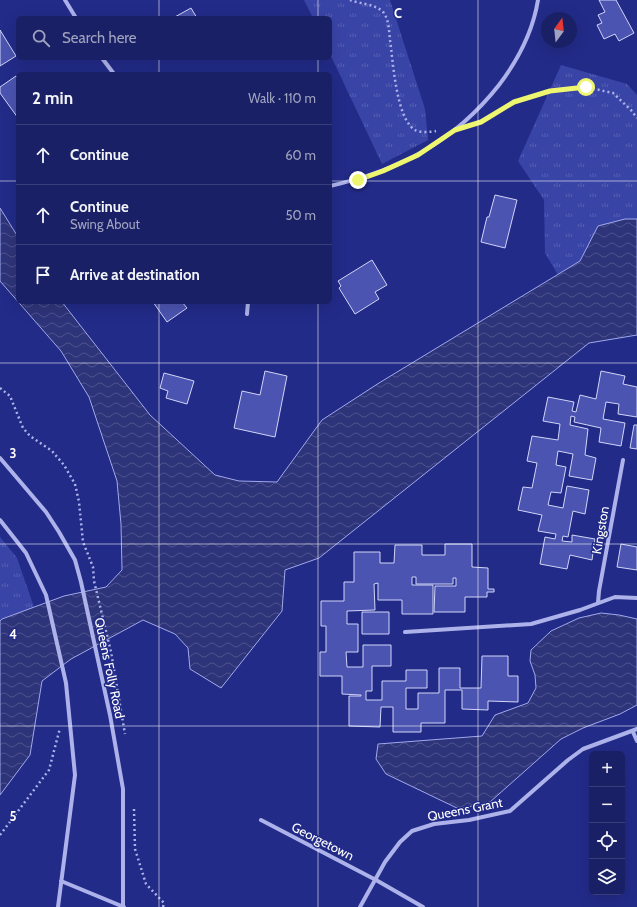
<!DOCTYPE html>
<html lang="en">
<head>
<meta charset="utf-8">
<style>
  body { margin:0; font-family:Cabin,sans-serif; background:#23286c; color:#f1f3f6 }
  .controls { position:absolute; right:12px; bottom:12px; display:grid; overflow:hidden; border-radius:6px; box-shadow:0 4px 16px #0002 }
  .controls button { width:36px; height:36px; display:grid; place-items:center; padding:0; border:0; border-bottom:1px solid #383e7a; background:#1a2066; color:#f1f3f6; font:20px sans-serif }
  .compass { position:absolute; left:541px; top:12px; width:36px; height:36px; border-radius:50%; background:#1a2066; box-shadow:0 4px 16px #0002; rotate:15deg }
  .stop { position:absolute; width:12px; height:12px; margin:-9px; border:3px solid #eef66f; border-radius:50%; background:#fff }
  .stop.end { background:#eef66f; border-color:#fff; box-shadow:0 1px 4px #0008 }
  .list { margin:0; padding:0; list-style:none }
  h2 { display:flex; justify-content:space-between; align-items:center; height:52px; margin:0; padding:0 16px; font-size:17px }
  h2 small { font-size:13px; font-weight:400; color:#9fa3bf }
  .list li { display:grid; grid-template-columns:26px 1fr auto; gap:12px; align-items:center; box-sizing:border-box; height:60px; padding:0 16px; border-top:1px solid #383e7a }
  .list b { display:block; font-size:15px; white-space:nowrap }
  .list p { margin:0; font-size:13px; white-space:nowrap; color:#9fa3bf }
  .list em { font-size:13px; font-style:normal; color:#9fa3bf }
  .icon { flex:none; width:22px; height:22px; fill:none; stroke:currentColor; stroke-width:2; stroke-linecap:round; stroke-linejoin:round }
  .map { position:relative; flex:none; width:637px; height:907px; overflow:hidden }
  .search { position:absolute; background:#1a2066; box-shadow:0 4px 16px #0002; left:16px; top:16px; width:316px; height:44px; display:flex; align-items:center; gap:10px; box-sizing:border-box; padding:0 14px; border-radius:6px; color:#9fa3bf; font-size:15px }
  .panel { position:absolute; background:#1a2066; box-shadow:0 4px 16px #0002; left:16px; top:72px; width:316px; height:232px; border-radius:6px }
  .map>svg:first-child { display:block }
</style>
</head>
<body>
<div class="map">
<svg width="637" height="907" viewBox="0 0 637 907">
  <defs>
    <pattern id="grass-tufts" width="24" height="20" patternUnits="userSpaceOnUse"><rect width="24" height="20" fill="#3944a7"/><path d="M3 7l-1-3M5 7V3M7 7l1-3M15 17l-1-3M17 17v-4M19 17l1-3" fill="none" stroke="#5760b4"/></pattern>
    <pattern id="water-waves" width="16" height="10" patternUnits="userSpaceOnUse"><rect width="16" height="10" fill="#2e347a"/><path d="M0 5q4-4 8 0t8 0" fill="none" stroke="#4d528e"/></pattern>
  </defs>
  <rect width="100%" height="100%" fill="#222b88"/>
  <!-- grass -->
  <path fill="url(#grass-tufts)" d="M304,0h86l35,109 3,31 -46,24 -52,-110v-36h-17z
    M561,65l66,19 10,11v124h-12l-26,7 -19,35 -22,14 -13,-22 -1,-53 -26,-39z
    M0,537l17,21 17,49 -32,12 -2,2z"/>
  <!-- water -->
  <path fill="url(#water-waves)" stroke="#a1a9eb" d="M0,208l18,29v65h44l88,113 65,60 24,6 38,1 45,-62 57,-37 201,-122 18,-35 27,-7h12v116l-48,8 -270,215 -34,12 -3,41 -61,77 -31,-19 -2,-21 -13,-14 -32,-14 -72,39 -29,22 -12,74 -30,40v-174l2,-2 62,-23 42,-9 16,-17 -1,-46 -4,-43 -28,-84 -28,-46 -61,-70z
    M601,613l18,2 18,4v86l-17,9 -37,14 -22,11 -71,63 -31,7 -73,-35 -10,-15 2,-15 104,-8 13,-21 33,-12 8,-15 -1,-13 -5,-14 1,-11 20,-19 28,-13z"/>
  <!-- building -->
  <path fill="#4b54b0" stroke="#d1d5f7" d="M599,0h17l18,33 -15,8 -4,-7 -11,5 -7,-14 5,-2 -4,-8 7,-3z
    M191,8l6,10h-24z
    M0,30l16,26 -16,10z
    M16,76l2,3v39l-18,-25v-6z
    M495,195l22,5 -12,48 -24,-6 6,-25h2z
    M372,260l15,25 -12,7 4,7 -24,15 -16,-26 2,-2 -3,-5z
    M153,302h29l5,6 -20,14z
    M265,371l22,5 -12,61 -41,-9 8,-37 18,4z
    M601,371l24,5 -2,8 14,3v30l-19,-3 1,-10 -13,-2 -3,17 22,4 -4,23 -22,-4 2,-14 -27,-6 1,-5 -4,-1 -1,9 18,4 -3,26 11,3 -4,22 -23,-4 4,-22 -15,-3 -2,14 10,2 -5,26 -10,-1 -3,13 15,3 4,-22 22,4 -4,24 -12,-3 -5,26 -5,-1 -1,5 10,1v-7l23,4 -3,21 -22,-5 -3,14 -27,-5 5,-27 10,2 1,-5 -18,-3 4,-16 -24,-5 5,-23 9,1 5,-25 -10,-2 5,-25 26,4 2,-16 -17,-3 5,-24 26,5 -2,9 4,1 4,-17 16,4z
    M164,373l30,8 -7,23 -21,-6 2,-7 -8,-3z
    M634,425h3v24l-7,-1z
    M445,544h27v23l16,1v21h6v3h-7v5h-22v15h-31l1,-26h21v-8h-3v6h-37v-7h-4v8h21v29h-31v-14h-24v-17l-4,1 1,26 -28,1v13h11v28h-12l1,15h16v-22h28v21h-19v25h-6v9h16v-19h24v-11h21v18h-21v21h12v-16h21v-25h21v20h21l1,-32h26v20h10v26l-30,-1v9l-26,-1v-19h-17v33h-24v9h-28v-25h-12l-1,20 -31,-1v-30h12v-1l-19,-1v-18h-22v-24h6v-26h-5v-25h23v-19h10v-30h26v11h14l1,-18h27v10h23z
    M621,544l16,3v23l-20,-3z
    M362,612h27v22h-27z"/>
  <g fill="none" stroke-linecap="round" stroke-linejoin="round">
    <!-- path -->
    <path stroke="#adb3ea" stroke-width="2.5" stroke-dasharray="2 3" stroke-linecap="butt" d="M350,0c10,4 27,4 34,13 5,8 5,18 6,27 3,20 6,79 25,90 5,3 16,2 21,1
      M476,124l5,-2 33,-21 36,-10 36,-4 27,6 18,17 6,8
      M0,388l10,8 13,32 7,8 22,15 12,14 11,19 4,18 4,40 10,25 1,14 17,71 14,82
      M134,809l1,40 11,35 18,19 -1,4
      M0,835l49,-65 11,-42"/>
    <!-- minor -->
    <path stroke="#adb3ea" stroke-width="4" d="M65,0l11,18
      M102,58l12,16
      M330,186c70,-16 124,-44 169,-101 19,-25 34,-54 39,-85
      M247,314l1,-12
      M0,458l46,54 13,20 16,28 6,22 29,133 13,74v118
      M0,520l26,33 20,42 20,88 9,92 -17,132
      M598,603l1,-12 24,-131
      M405,632l126,-8 49,-14 35,-13 22,1
      M633,732l4,9
      M261,820l115,60 47,27
      M61,881l63,26
      M360,907l25,-45 15,-20 12,-11 22,-7 35,-4 41,-9 58,-51 15,-11 54,-20"/>
  </g>
  <g fill="none" stroke-linecap="round" stroke-linejoin="round">
    <!-- route -->
    <path stroke="#eef66f" stroke-width="5" d="M358,180l25,-9 35,-16 37,-25 26,-8 33,-20 36,-11 36,-4"/>
  </g>
  <!-- grid -->
  <path fill="none" stroke="#fff" stroke-width="1" stroke-opacity="0.55" d="M159,0v18M318,0v18M478,0v907M159,58v16M318,58v16M0,181h18M330,181h307M159,302v605M318,302v605M0,363h637M0,544h637M0,726h637"/>
  <g text-anchor="middle" stroke-width="3" stroke-linejoin="round" paint-order="stroke">
    <!-- street labels -->
    <g font-size="13" fill="#fff" stroke="#222b88">
      <text transform="translate(600 530) rotate(-80)" y="5">Kingston</text>
      <text transform="translate(110 668) rotate(78)" y="5">Queens Folly Road</text>
      <text transform="translate(465 809) rotate(-11)" y="5">Queens Grant</text>
      <text transform="translate(323 841) rotate(27)" y="5">Georgetown</text>
    </g>
  </g>
  <g font-size="13" text-anchor="middle" font-weight="bold" fill="#fff" stroke="#222b88" stroke-width="3" stroke-linejoin="round" paint-order="stroke">
    <text x="398" y="18">C</text>
    <text x="13" y="458">3</text>
    <text x="13" y="639">4</text>
    <text x="13" y="821">5</text>
  </g>
</svg>
<div class="controls">
<button>+</button>
<button>−</button>
<button><svg class="icon" aria-label="locate" viewBox="0 0 24 24"><circle cx="12" cy="12" r="6"/><path d="M12 2v4M12 18v4M2 12h4M18 12h4"/></svg></button>
<button><svg class="icon" aria-label="layers" viewBox="0 0 24 24"><path d="M12 4l9 5-9 5-9-5zM3 14l9 5 9-5"/></svg></button>
</div>
<svg class="compass" viewBox="-18 -18 36 36"><path d="M0-13l5 13h-10z" fill="#e53935"/><path d="M0 13l5-13h-10z" fill="#9fa3bf"/></svg>
<div class="stop" style="left:586px;top:87px"></div>
<div class="stop end" style="left:358px;top:180px"></div>
<div class="search"><svg class="icon" aria-label="search" viewBox="0 0 24 24"><circle cx="10" cy="10" r="6"/><path d="M15 15l6 6"/></svg>Search here</div>
<section class="panel">
<h2>2 min<small>Walk · 110 m</small></h2>
<ul class="list">
<li><svg class="icon" aria-label="ahead" viewBox="0 0 24 24"><path d="M12 20V5M6 11l6-6 6 6"/></svg><div><b>Continue</b></div><em>60 m</em></li>
<li><svg class="icon" aria-label="ahead" viewBox="0 0 24 24"><path d="M12 20V5M6 11l6-6 6 6"/></svg><div><b>Continue</b><p>Swing About</p></div><em>50 m</em></li>
<li><svg class="icon" aria-label="arrive" viewBox="0 0 24 24"><path d="M6 21V4h12l-3 4 3 4H6"/></svg><div><b>Arrive at destination</b></div></li>
</ul>
</section>
</div>
</body>
</html>
